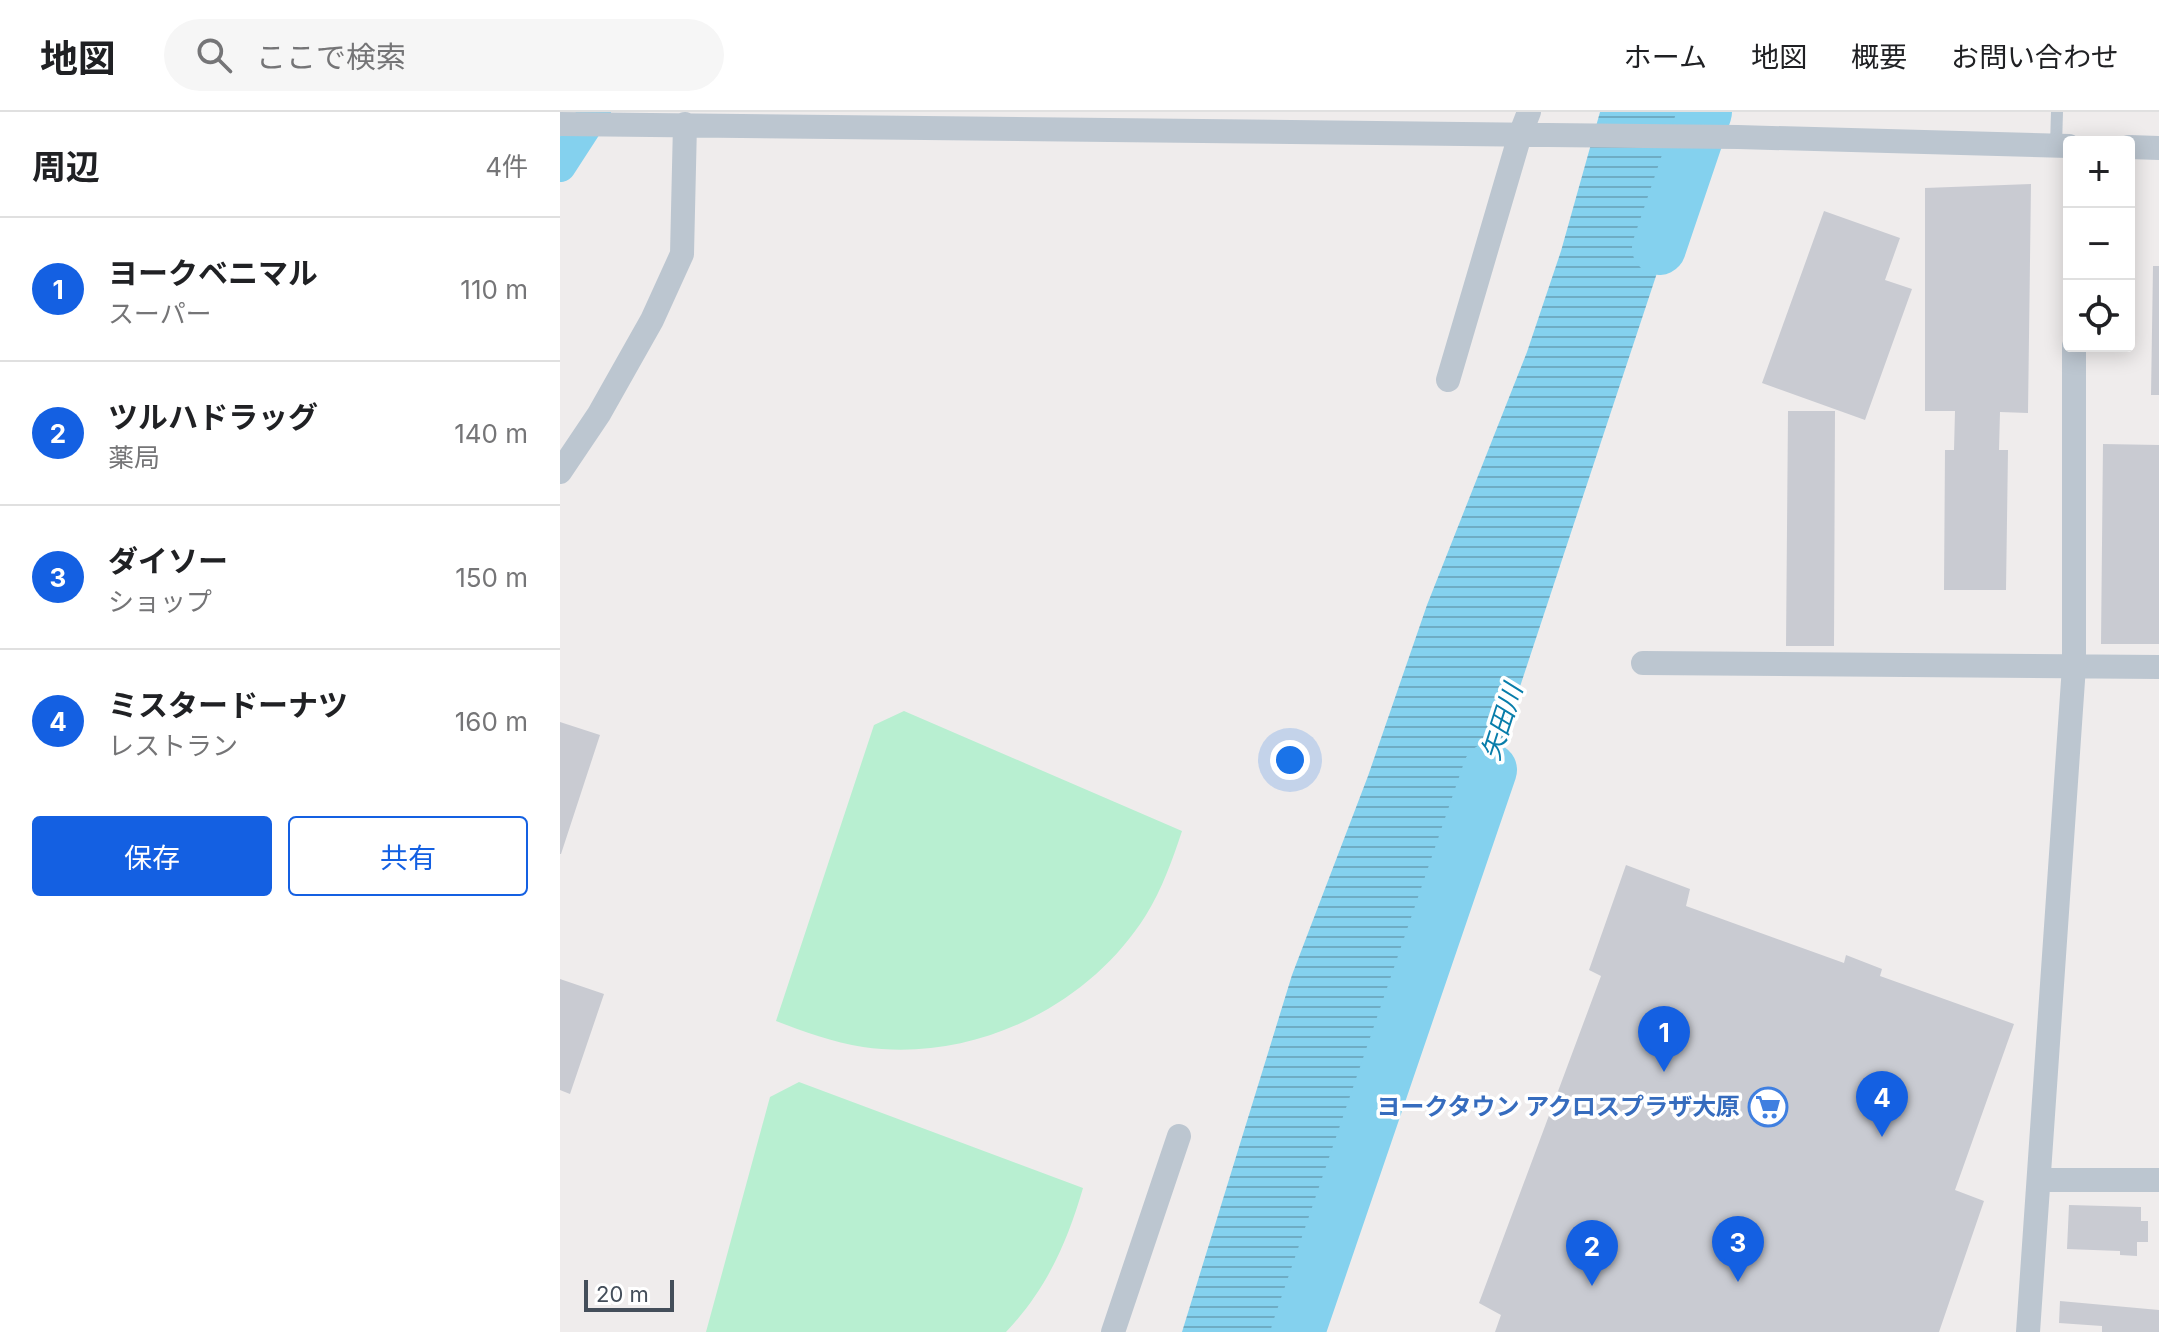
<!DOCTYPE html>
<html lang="ja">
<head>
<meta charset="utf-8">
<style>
  body { margin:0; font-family:Inter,"Noto Sans JP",sans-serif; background:#f6f6f6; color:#202124 }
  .controls { position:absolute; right:24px; top:24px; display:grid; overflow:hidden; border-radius:8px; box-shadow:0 4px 20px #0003 }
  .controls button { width:72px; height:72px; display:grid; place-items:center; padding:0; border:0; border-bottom:2px solid #e0e0e0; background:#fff; color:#202124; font:40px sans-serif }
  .scale { position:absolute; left:24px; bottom:20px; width:90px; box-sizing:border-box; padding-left:8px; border:4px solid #444e5a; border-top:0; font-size:22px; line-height:28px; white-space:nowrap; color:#444e5a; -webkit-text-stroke:6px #fff; paint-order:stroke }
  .you { position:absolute; left:730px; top:648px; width:28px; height:28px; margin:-20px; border:6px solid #fff; border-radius:50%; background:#1a73e8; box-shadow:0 0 0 12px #1a73e833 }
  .badge { display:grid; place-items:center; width:52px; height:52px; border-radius:50%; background:#1460e2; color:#fff; font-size:26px; font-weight:700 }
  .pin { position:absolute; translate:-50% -66px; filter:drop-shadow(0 2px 4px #0008) }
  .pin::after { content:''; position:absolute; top:42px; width:28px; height:24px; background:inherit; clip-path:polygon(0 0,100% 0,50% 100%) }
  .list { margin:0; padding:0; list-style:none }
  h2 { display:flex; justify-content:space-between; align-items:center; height:104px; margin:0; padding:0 32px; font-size:34px }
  h2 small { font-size:26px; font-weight:400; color:#757577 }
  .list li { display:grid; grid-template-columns:52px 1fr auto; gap:24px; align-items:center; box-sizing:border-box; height:144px; padding:0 32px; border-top:2px solid #e0e0e0 }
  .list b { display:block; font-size:30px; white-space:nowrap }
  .list p { margin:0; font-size:26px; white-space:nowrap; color:#757577 }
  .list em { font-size:26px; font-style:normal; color:#757577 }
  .actions { display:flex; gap:16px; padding:24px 32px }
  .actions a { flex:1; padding:18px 0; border:2px solid #1460e2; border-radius:8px; text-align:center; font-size:28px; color:#1460e2 }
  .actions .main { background:#1460e2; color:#fff }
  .icon { flex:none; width:44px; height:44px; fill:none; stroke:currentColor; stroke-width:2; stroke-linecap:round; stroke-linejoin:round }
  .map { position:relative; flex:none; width:1599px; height:1220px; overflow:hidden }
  header { display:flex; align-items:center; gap:48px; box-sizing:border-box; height:112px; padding:0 40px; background:#fff; border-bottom:2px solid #e0e0e0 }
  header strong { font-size:38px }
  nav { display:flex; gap:44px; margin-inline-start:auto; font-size:28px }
  .search { width:560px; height:72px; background:#f6f6f6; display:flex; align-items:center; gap:20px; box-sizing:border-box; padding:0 28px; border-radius:44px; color:#757577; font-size:30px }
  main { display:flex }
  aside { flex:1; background:#fff }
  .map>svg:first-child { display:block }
</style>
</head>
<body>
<header>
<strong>地図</strong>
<div class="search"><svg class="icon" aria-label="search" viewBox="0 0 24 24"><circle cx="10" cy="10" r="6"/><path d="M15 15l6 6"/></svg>ここで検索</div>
<nav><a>ホーム</a><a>地図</a><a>概要</a><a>お問い合わせ</a></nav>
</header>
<main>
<aside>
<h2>周辺<small>4件</small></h2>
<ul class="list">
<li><span class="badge">1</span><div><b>ヨークベニマル</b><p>スーパー</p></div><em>110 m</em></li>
<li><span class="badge">2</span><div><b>ツルハドラッグ</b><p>薬局</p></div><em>140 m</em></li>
<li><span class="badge">3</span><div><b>ダイソー</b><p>ショップ</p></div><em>150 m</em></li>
<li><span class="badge">4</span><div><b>ミスタードーナツ</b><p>レストラン</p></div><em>160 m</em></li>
</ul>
<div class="actions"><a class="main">保存</a><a>共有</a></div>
</aside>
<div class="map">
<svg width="1599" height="1220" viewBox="0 0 1599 1220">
  <defs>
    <pattern id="water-rules" width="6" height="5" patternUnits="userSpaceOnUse" patternTransform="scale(2)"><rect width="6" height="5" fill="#84d1ee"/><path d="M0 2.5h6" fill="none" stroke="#6eacc4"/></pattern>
  </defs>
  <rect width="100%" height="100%" fill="#efecec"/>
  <!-- pitch -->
  <path fill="#b8efd1" d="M344,599l278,120c-10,30 -20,58 -36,84 -58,93 -175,148 -283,132 -30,-5 -59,-15 -87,-26l98,-296z
    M239,970l284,106c-16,55 -37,102 -77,144h-300l64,-235z"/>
  <!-- water -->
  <path fill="url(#water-rules)" d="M1040,0h108l-12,20 -40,144 -163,492 -104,278 -84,286h-123l110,-357 76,-199 59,-171 100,-253 34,-101z"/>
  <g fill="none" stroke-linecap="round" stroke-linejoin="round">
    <!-- canal -->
    <path stroke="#84d1ee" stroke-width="32" d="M0,54l35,-54"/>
    <!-- river -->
    <path stroke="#84d1ee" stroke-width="54" d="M1099,136l46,-136
      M738,1220l192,-562"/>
  </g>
  <!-- building -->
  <path fill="#c9cbd2" d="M1471,72l-3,229 -28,-1 -1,38h9l-2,140h-62l1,-140h9l1,-39h-30v-223z
    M1264,99l76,27 -15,42 27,9 -47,131 -103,-37z
    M1593,154h6v129h-8z
    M1228,299h47l-1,235h-48z
    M1543,332l56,1v199h-58z
    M0,610l40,13 -39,119h-1z
    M1066,753l64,24 -4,17 158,57 2,-8 36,14 -2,7 134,48 -59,166 29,11 -45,131h-444l6,-17 -22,-12 122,-327 -12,-6z
    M0,867l44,15 -34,100 -10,-4z
    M1509,1093l72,2v14h7v21h-11v14l-17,-1v-4l-53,-2z
    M1500,1189l99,9v22h-57v-6l-43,-3z"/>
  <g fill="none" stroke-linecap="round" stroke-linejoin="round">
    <!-- service -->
    <path stroke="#bcc6d0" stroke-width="12" d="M1496,33l1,-33"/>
    <!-- minor -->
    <path stroke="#bcc6d0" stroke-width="24" d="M0,12l1178,13 331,9
      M1569,35l30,1
      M888,268l72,-245 9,-23
      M0,360l39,-58 53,-94 30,-66 3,-130
      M1083,551l516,4
      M1480,1068h119
      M553,1220l66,-196
      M1468,1220l46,-666v-320"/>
  </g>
  <!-- icons -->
  <defs>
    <g id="supermarket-ring" transform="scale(2)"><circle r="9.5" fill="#fff" stroke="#3f7fe0" stroke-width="1.5"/><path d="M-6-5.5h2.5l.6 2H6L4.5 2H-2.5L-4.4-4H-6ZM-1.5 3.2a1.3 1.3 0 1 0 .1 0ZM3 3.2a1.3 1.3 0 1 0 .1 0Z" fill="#3f7fe0"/></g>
  </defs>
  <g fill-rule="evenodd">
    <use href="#supermarket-ring" x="1208" y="995"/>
  </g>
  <g text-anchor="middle" stroke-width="7" stroke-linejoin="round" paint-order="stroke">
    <!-- shop labels -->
    <g font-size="24" font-weight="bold" fill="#366cbe" stroke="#fff" text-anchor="end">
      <text x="1180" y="1003">ヨークタウン アクロスプラザ大原</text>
    </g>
    <!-- water labels -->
    <g font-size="26" font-style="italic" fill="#087daa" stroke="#fff">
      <text transform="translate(942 610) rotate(-72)" y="9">矢田川</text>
    </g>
  </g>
</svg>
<div class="controls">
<button>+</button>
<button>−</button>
<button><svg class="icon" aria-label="locate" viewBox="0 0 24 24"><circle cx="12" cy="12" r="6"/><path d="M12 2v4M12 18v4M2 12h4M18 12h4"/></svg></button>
</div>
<div class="scale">20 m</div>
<div class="you"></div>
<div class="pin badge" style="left:1104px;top:960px">1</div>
<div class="pin badge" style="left:1032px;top:1174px">2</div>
<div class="pin badge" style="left:1178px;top:1170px">3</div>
<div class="pin badge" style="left:1322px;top:1025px">4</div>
</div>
</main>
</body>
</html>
